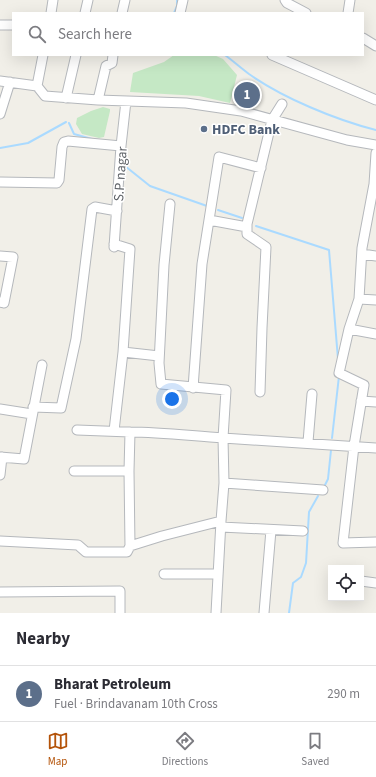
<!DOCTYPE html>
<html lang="en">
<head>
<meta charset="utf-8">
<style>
  body { margin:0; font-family:"Source Sans 3",sans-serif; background:#f2f2f3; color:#2b2b33 }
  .controls { position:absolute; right:12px; bottom:12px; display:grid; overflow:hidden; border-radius:0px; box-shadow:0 4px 16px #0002 }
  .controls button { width:36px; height:36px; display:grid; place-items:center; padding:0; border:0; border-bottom:1px solid #e1e1e2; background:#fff; color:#2b2b33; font:20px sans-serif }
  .you { position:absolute; left:172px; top:399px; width:14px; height:14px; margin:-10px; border:3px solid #fff; border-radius:50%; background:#1a73e8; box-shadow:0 0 0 6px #1a73e833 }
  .badge { display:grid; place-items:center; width:26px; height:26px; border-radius:50%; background:#b45309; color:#fff; font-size:13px; font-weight:700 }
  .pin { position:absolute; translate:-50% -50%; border:2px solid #fff; box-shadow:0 1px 4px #0006 }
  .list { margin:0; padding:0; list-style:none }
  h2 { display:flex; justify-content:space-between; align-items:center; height:52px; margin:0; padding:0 16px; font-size:17px }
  h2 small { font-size:13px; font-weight:400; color:#7c7c81 }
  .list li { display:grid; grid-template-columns:26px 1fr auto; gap:12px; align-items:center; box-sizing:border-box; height:56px; padding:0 16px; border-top:1px solid #e1e1e2 }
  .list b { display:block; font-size:15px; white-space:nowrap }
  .list p { margin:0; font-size:13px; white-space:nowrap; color:#7c7c81 }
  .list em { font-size:13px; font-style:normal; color:#7c7c81 }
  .icon { flex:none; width:22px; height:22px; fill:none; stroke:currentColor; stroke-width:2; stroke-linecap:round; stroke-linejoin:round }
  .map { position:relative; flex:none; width:376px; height:613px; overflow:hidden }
  .search { position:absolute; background:#fff; box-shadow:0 4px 16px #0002; left:12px; right:12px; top:12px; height:44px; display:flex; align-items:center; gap:10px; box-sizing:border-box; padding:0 14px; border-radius:0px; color:#7c7c81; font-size:15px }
  .sheet { height:108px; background:#fff }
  nav { display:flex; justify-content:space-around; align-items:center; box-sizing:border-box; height:56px; border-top:1px solid #e1e1e2; background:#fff; font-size:11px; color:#7c7c81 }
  nav a { display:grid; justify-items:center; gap:2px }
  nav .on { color:#b45309 }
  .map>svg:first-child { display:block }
</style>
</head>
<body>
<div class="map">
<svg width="376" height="613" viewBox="0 0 376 613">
  <rect width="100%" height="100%" fill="#f1efe8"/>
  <!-- green -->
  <path fill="#c5e8c5" d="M174,55h40l9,4 14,16 -7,28 -31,-7 -69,-4 3,-19 31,-11z
    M103,107l7,2v2l-6,26 -5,1 -17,-4 -6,-10 1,-6 14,-7z"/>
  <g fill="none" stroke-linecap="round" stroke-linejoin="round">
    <!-- stream -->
    <path stroke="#aadaff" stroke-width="2" d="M174,13l3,-7v-6
      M225,55c8,6 16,13 24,19 34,24 87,46 127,56
      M69,123l5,11 18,5
      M0,148l28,-5 38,-21
      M125,166l25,20 57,20
      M218,210l24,8
      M256,226l73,24 9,109
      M332,438l7,-62
      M325,485l3,-6 3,-29
      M289,613l4,-30 8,-6 5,-14 3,-51 9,-16"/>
    <!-- minor casing -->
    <g stroke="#b5b8bc" stroke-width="11">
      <path id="minor" d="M285,0l2,3 19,10
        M51,13l2,-13
        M85,13l3,-13
        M122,13l3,-13
        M180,13l3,-13
        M348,13l2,-13
        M0,25h13
        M363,38l13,8
        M272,55l104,45
        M0,81l37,5
        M37,86l8,10 53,4 88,3 55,8 106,29 29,5
        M37,86l6,-31
        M66,98l10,-43
        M98,100l8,-34 6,-3 1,-8
        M0,114l10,-32
        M376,153l-2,31 -12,64 -3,51 -10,30 -10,44 25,12 -10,61 -11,97 33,-1
        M0,182l57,1 2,-3 3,-33 2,-5 4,-1 53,5
        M209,220l38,7
        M114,244l16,5 -7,103 36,4
        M114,247l7,-101 5,-45
        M362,254l14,2
        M0,256l13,1 -9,46 -4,-1
        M359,299l17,1
        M349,329l27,5
        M193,388l9,-124 17,-107 42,11
        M260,392l2,-64 4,-81 -19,-13v-10l25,-104 10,-16
        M361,401l15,1
        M33,407l28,1 15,-69 16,-130 3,-2 22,4
        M0,409l32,5
        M77,430l53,2
        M114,431l9,-79
        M308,442l4,-48
        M0,457l24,2 18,-94
        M74,471h55
        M0,475l2,-18
        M224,483l99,7
        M221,527l82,4
        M0,541l78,4 8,7h41l3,-6 32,-10 59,-15 3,-38 -1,-45 153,10
        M130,546l-1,-75 1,-39c31,0 62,4 93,6l3,-48 -65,-6 -2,-21 5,-98 6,-61
        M164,574h54
        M361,581l15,2
        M0,592l120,-1v22
        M216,613l5,-92
        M264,613l7,-83"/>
    </g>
    <!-- minor -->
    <use href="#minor" stroke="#fff" stroke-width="9"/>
  </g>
  <!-- markers -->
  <circle fill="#5c6f8a" stroke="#fff" stroke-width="1.5" cx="204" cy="129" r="4"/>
  <g text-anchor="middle" stroke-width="3" stroke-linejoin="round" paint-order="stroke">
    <!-- service labels -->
    <g font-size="14" font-weight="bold" fill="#4e5e75" stroke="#fff" text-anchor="start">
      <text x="212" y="134">HDFC Bank</text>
    </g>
    <!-- street labels -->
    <g font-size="14" fill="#5f6368" stroke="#fff">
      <text transform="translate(120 174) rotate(-86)" y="5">S.P nagar</text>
    </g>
  </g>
</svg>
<div class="controls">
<button><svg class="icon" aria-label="locate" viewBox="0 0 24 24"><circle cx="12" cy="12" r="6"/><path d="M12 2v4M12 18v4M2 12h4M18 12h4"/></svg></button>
</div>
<div class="you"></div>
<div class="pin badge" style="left:247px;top:95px;background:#5c6f8a">1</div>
<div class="search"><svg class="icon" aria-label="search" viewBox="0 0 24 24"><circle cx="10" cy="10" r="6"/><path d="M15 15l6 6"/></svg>Search here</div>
</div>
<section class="sheet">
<h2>Nearby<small></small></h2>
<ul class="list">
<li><span class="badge" style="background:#5c6f8a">1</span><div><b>Bharat Petroleum</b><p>Fuel · Brindavanam 10th Cross</p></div><em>290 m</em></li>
</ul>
</section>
<nav>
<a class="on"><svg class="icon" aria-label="map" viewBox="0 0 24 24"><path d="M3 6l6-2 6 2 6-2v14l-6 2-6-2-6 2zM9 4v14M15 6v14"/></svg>Map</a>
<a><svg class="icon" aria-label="directions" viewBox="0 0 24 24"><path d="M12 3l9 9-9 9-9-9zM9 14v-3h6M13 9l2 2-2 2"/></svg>Directions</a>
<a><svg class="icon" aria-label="saved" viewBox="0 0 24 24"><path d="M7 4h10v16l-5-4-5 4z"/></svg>Saved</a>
</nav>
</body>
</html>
